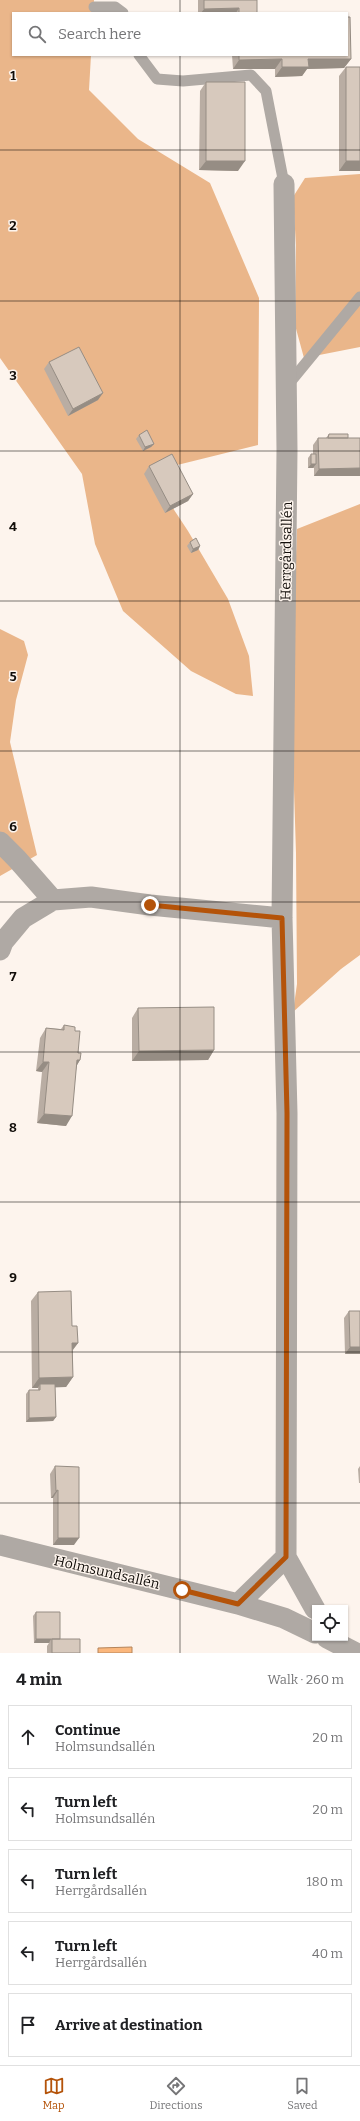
<!DOCTYPE html>
<html lang="en">
<head>
<meta charset="utf-8">
<style>
  body { margin:0; font-family:Bitter,serif; background:#f6f6f6; color:#202124 }
  .controls { position:absolute; right:12px; bottom:12px; display:grid; overflow:hidden; border-radius:0px; box-shadow:0 1px 3px #0004 }
  .controls button { width:36px; height:36px; display:grid; place-items:center; padding:0; border:0; border-bottom:1px solid #e0e0e0; background:#fff; color:#202124; font:20px sans-serif }
  .stop { position:absolute; width:12px; height:12px; margin:-9px; border:3px solid #b45309; border-radius:50%; background:#fff }
  .stop.end { background:#b45309; border-color:#fff; box-shadow:0 1px 4px #0008 }
  .list { margin:0; padding:0; list-style:none }
  h2 { display:flex; justify-content:space-between; align-items:center; height:52px; margin:0; padding:0 16px; font-size:17px }
  h2 small { font-size:13px; font-weight:400; color:#757577 }
  .list li { display:grid; grid-template-columns:26px 1fr auto; gap:12px; align-items:center; box-sizing:border-box; height:64px; margin:0 8px 8px; padding:0 8px; border:1px solid #e0e0e0; border-radius:0px }
  .list b { display:block; font-size:15px; white-space:nowrap }
  .list p { margin:0; font-size:13px; white-space:nowrap; color:#757577 }
  .list em { font-size:13px; font-style:normal; color:#757577 }
  .icon { flex:none; width:22px; height:22px; fill:none; stroke:currentColor; stroke-width:2; stroke-linecap:round; stroke-linejoin:round }
  .map { position:relative; flex:none; width:360px; height:1653px; overflow:hidden }
  .search { position:absolute; background:#fff; box-shadow:0 1px 3px #0004; left:12px; right:12px; top:12px; height:44px; display:flex; align-items:center; gap:10px; box-sizing:border-box; padding:0 14px; border-radius:0px; color:#757577; font-size:15px }
  .sheet { height:412px; background:#fff }
  nav { display:flex; justify-content:space-around; align-items:center; box-sizing:border-box; height:56px; border-top:1px solid #e0e0e0; background:#fff; font-size:11px; color:#757577 }
  nav a { display:grid; justify-items:center; gap:2px }
  nav .on { color:#b45309 }
  .map>svg:first-child { display:block }
</style>
</head>
<body>
<div class="map">
<svg width="360" height="1653" viewBox="0 0 360 1653">
  <rect width="100%" height="100%" fill="#fdf4ed"/>
  <!-- green -->
  <path fill="#eab68a" d="M0,0h94l-1,13h-80v42h78l-2,35 49,49 72,44 49,115 -1,147 -109,27 39,59 40,68 21,57 4,40 -17,-2 -45,-23 -68,-60 -28,-67 -13,-70 -82,-116z
    M360,174v173l-56,11 -9,-33 1,-80 -3,-48 12,-19z
    M360,504v451l-19,14 -48,43 4,-28 -1,-131 -5,-159 6,-165z
    M0,629l24,12 4,14 -12,45 -6,42 27,113 -37,21z"/>
  <!-- water -->
  <path fill="#fbb77c" stroke="#b5845a" d="M132,1647v6h-34v-5z"/>
  <g fill="none" stroke-linecap="round" stroke-linejoin="round">
    <!-- lane -->
    <path stroke="#afa9a4" stroke-width="11" d="M94,7h21l8,6
      M139,55l18,24 26,2 68,-6 15,16 18,93
      M287,386l73,-89"/>
    <!-- street -->
    <path stroke="#afa9a4" stroke-width="21" d="M284,184l3,266 -5,468 5,195 -1,444
      M0,842l17,17 36,41
      M0,950l3,-8 20,-24 30,-18 38,-3 59,8 132,13
      M0,1545l238,59 46,14 31,15
      M238,1604l48,-47 29,52
      M327,1638l29,15"/>
  </g>
  <!-- wall -->
  <path fill="#b9ada3" d="M198,0h59v13h-59z
    M232,55h115l4,4 -7,9 -37,1 -5,7 -27,1v-8h-42z
    M346,67h14v104h-21v-95z
    M206,82l32,89 -39,-1 1,-79z
    M49,362l49,38 -30,16 -24,-47z
    M329,434l19,4 12,38h-46v-8h-6v-10l3,-4h2v-9l5,-7h8z
    M139,435l15,9 -3,3 -8,4 -7,-12z
    M149,466l44,28 -5,7 -23,12 -21,-39z
    M190,542l10,4 -2,4 -7,3 -4,-7z
    M138,1008l76,42 -6,10 -76,1v-43z
    M64,1025l11,6 3,22 2,7 -3,5 -11,61 -29,-3 5,-51 -6,-1 4,-33 6,-10 15,1z
    M38,1292l34,34 6,17 -5,7v27l-7,10h-11l1,30 -3,4 -27,1v-28l3,-4h9v-2h-6l-1,-87z
    M349,1311h11v43h-15l-1,-36z
    M55,1466l19,79h-21v-47h-2l-1,-24z
    M360,1466v17h-1l-1,-14z
    M36,1612l24,27 20,14h-33v-7l2,-3h-15l-1,-27z"/>
  <!-- shaded-wall -->
  <path fill="#968d84" d="M239,8l-3,5h-35l3,-4z
    M282,59l-7,10h-42l6,-9z
    M308,59h43l-7,9 -37,1 -5,7 -27,1 7,-10z
    M206,161h39l-7,10 -39,-1z
    M346,161h14v10h-21z
    M103,393l-5,7 -30,16 5,-7z
    M154,444l-3,3 -8,4 2,-4z
    M311,464h5l-3,4h-5z
    M360,468v8h-46l5,-7z
    M193,494l-5,7 -23,12 5,-7z
    M200,546l-2,4 -7,3 2,-4z
    M214,1050l-6,10 -76,1 7,-10z
    M77,1060h3l-6,10z
    M43,1062h6l-7,10 -6,-1z
    M44,1114l28,2 -6,10 -29,-3z
    M72,1343h6l-7,9z
    M350,1347h10v7h-15z
    M73,1377l-7,10 -26,1v-4l-2,4h-6l7,-10z
    M56,1417l-3,4 -27,1 3,-4z
    M58,1490l-5,8h-2l5,-7z
    M58,1538h21l-5,7h-21z
    M36,1639h15l-2,4h-15z"/>
  <!-- building -->
  <path fill="#d7c9bd" stroke="#968d84" d="M204,0h53v13h-18v-5l-35,1z
    M347,17h3l1,42h-43l1,8h-27v-8l-43,1v-5h108z
    M346,67h14v94h-14z
    M206,82h39v79h-39z
    M79,347l24,46 -30,16 -24,-47z
    M147,430l7,14 -9,3 -6,-12z
    M329,434h19v4h-20z
    M318,438h42v30l-41,1z
    M172,454l21,40 -23,12 -21,-40z
    M311,454h5v10h-5z
    M196,538l4,8 -7,3 -3,-7z
    M214,1007v43l-75,1 -1,-43z
    M64,1025l11,2v4h5l-2,22h3l-1,7h-3l-5,56 -28,-2 5,-52h-6l3,-34 18,2z
    M71,1291l1,35h5l1,17h-6l1,34 -34,1 -1,-86z
    M349,1311h11v36h-10z
    M40,1384h15l1,33 -27,1v-28h11z
    M55,1466l24,1v71h-21v-48l-2,1z
    M36,1612h24v27h-24z
    M52,1639h28v14h-28z"/>
  <g fill="none" stroke-linecap="round" stroke-linejoin="round">
    <!-- route -->
    <path stroke="#b45309" stroke-width="5" d="M150,905l132,13 5,195 -1,444 -48,47 -56,-14"/>
  </g>
  <!-- grid -->
  <path fill="none" stroke="#110d09" stroke-width="1" stroke-opacity="0.55" d="M180,0v13M180,55v1598M0,150h360M0,301h360M0,451h360M0,601h360M0,751h360M0,902h360M0,1052h360M0,1202h360M0,1352h360M0,1503h360"/>
  <g text-anchor="middle" stroke-width="3" stroke-linejoin="round" paint-order="stroke">
    <!-- street labels -->
    <g font-size="14" fill="#110d09" stroke="#fdf4ed">
      <text transform="translate(286 551) rotate(-89)" y="5">Herrgårdsallén</text>
      <text transform="translate(107 1572) rotate(13)" y="5">Holmsundsallén</text>
    </g>
  </g>
  <g font-size="13" text-anchor="middle" font-weight="bold" fill="#110d09" stroke="#fdf4ed" stroke-width="3" stroke-linejoin="round" paint-order="stroke">
    <text x="13" y="80">1</text>
    <text x="13" y="230">2</text>
    <text x="13" y="380">3</text>
    <text x="13" y="531">4</text>
    <text x="13" y="681">5</text>
    <text x="13" y="831">6</text>
    <text x="13" y="981">7</text>
    <text x="13" y="1132">8</text>
    <text x="13" y="1282">9</text>
  </g>
</svg>
<div class="controls">
<button><svg class="icon" aria-label="locate" viewBox="0 0 24 24"><circle cx="12" cy="12" r="6"/><path d="M12 2v4M12 18v4M2 12h4M18 12h4"/></svg></button>
</div>
<div class="stop" style="left:182px;top:1590px"></div>
<div class="stop end" style="left:150px;top:905px"></div>
<div class="search"><svg class="icon" aria-label="search" viewBox="0 0 24 24"><circle cx="10" cy="10" r="6"/><path d="M15 15l6 6"/></svg>Search here</div>
</div>
<section class="sheet">
<h2>4 min<small>Walk · 260 m</small></h2>
<ul class="list">
<li><svg class="icon" aria-label="ahead" viewBox="0 0 24 24"><path d="M12 20V5M6 11l6-6 6 6"/></svg><div><b>Continue</b><p>Holmsundsallén</p></div><em>20 m</em></li>
<li><svg class="icon" aria-label="left" viewBox="0 0 24 24"><path d="M17 20v-9H6M10 6l-5 5 5 5"/></svg><div><b>Turn left</b><p>Holmsundsallén</p></div><em>20 m</em></li>
<li><svg class="icon" aria-label="left" viewBox="0 0 24 24"><path d="M17 20v-9H6M10 6l-5 5 5 5"/></svg><div><b>Turn left</b><p>Herrgårdsallén</p></div><em>180 m</em></li>
<li><svg class="icon" aria-label="left" viewBox="0 0 24 24"><path d="M17 20v-9H6M10 6l-5 5 5 5"/></svg><div><b>Turn left</b><p>Herrgårdsallén</p></div><em>40 m</em></li>
<li><svg class="icon" aria-label="arrive" viewBox="0 0 24 24"><path d="M6 21V4h12l-3 4 3 4H6"/></svg><div><b>Arrive at destination</b></div></li>
</ul>
</section>
<nav>
<a class="on"><svg class="icon" aria-label="map" viewBox="0 0 24 24"><path d="M3 6l6-2 6 2 6-2v14l-6 2-6-2-6 2zM9 4v14M15 6v14"/></svg>Map</a>
<a><svg class="icon" aria-label="directions" viewBox="0 0 24 24"><path d="M12 3l9 9-9 9-9-9zM9 14v-3h6M13 9l2 2-2 2"/></svg>Directions</a>
<a><svg class="icon" aria-label="saved" viewBox="0 0 24 24"><path d="M7 4h10v16l-5-4-5 4z"/></svg>Saved</a>
</nav>
</body>
</html>
